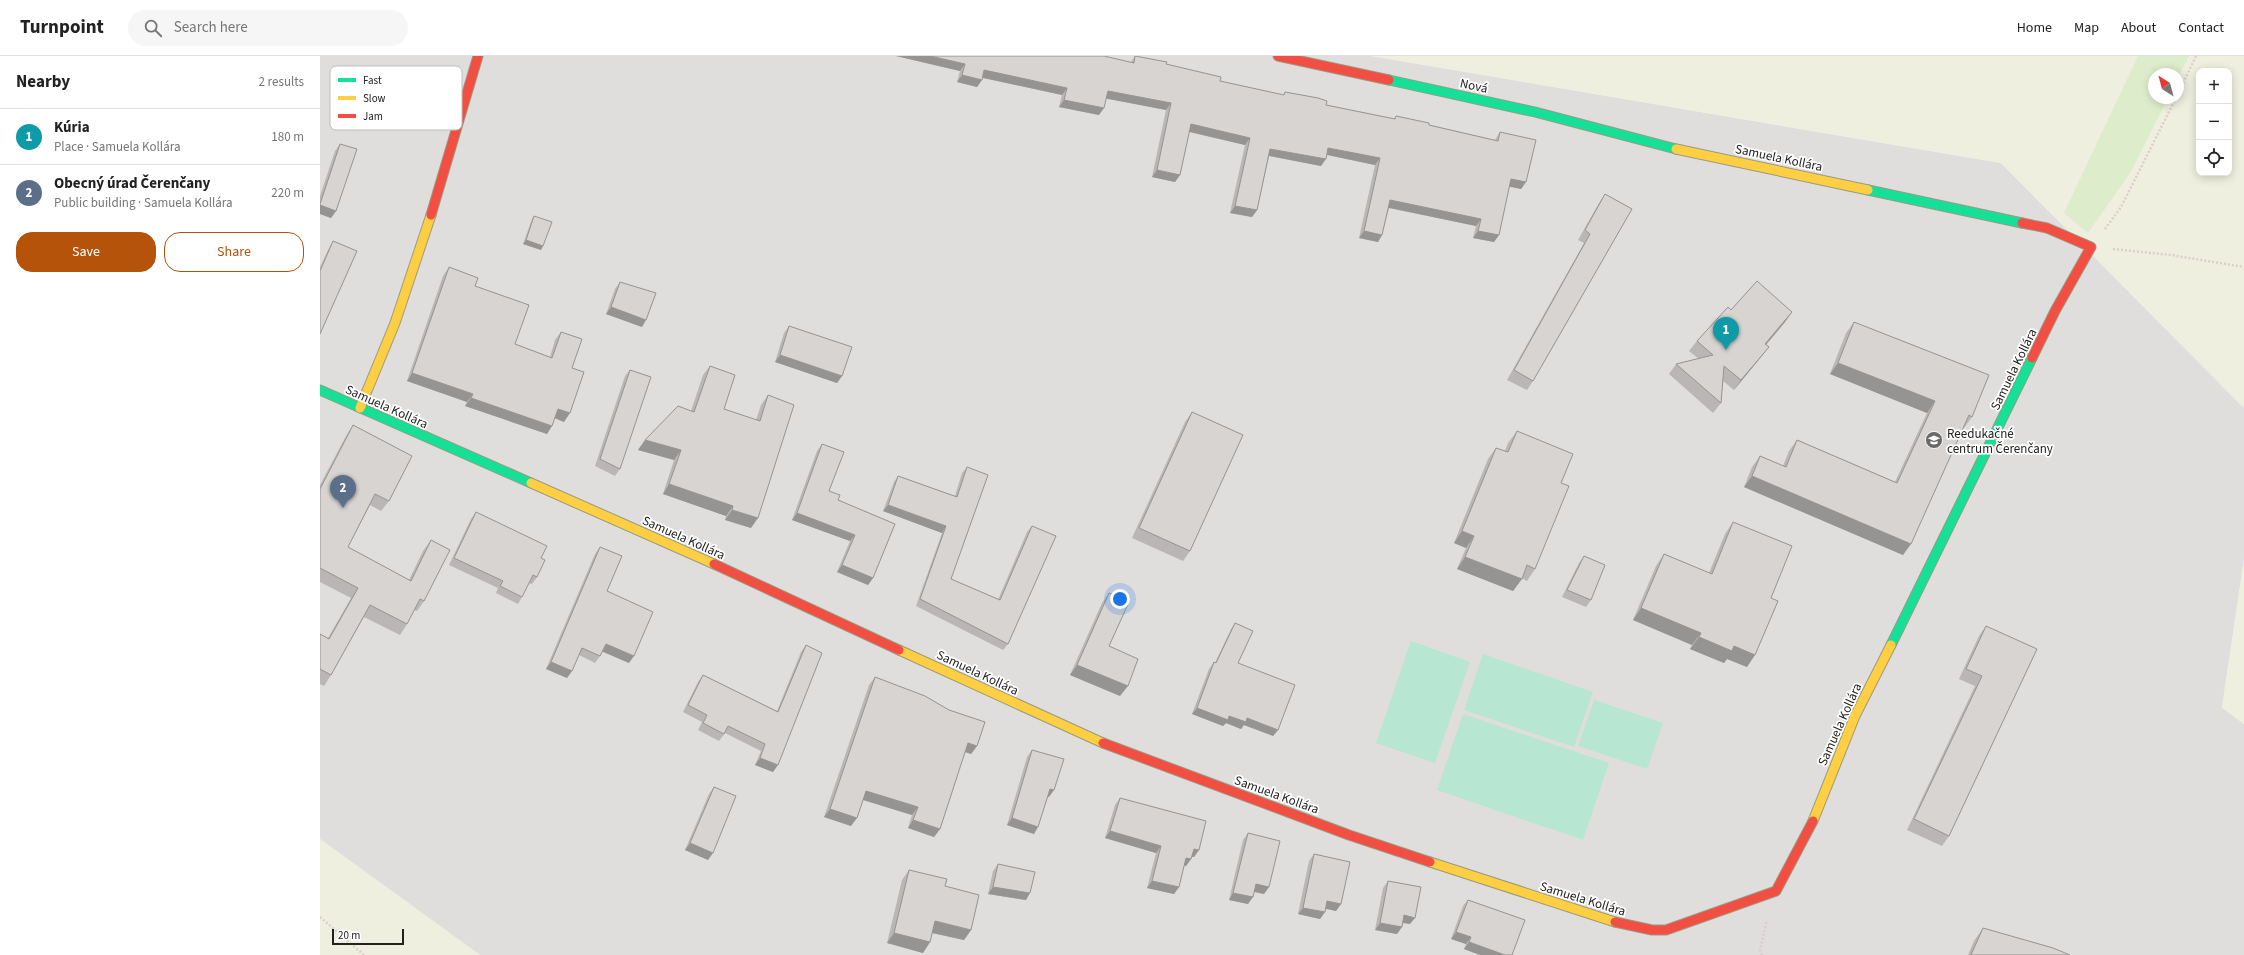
<!DOCTYPE html>
<html lang="en">
<head>
<meta charset="utf-8">
<style>
  body { margin:0; font-family:"Source Sans 3",sans-serif; background:#f6f6f6; color:#222 }
  .controls { position:absolute; right:12px; top:12px; display:grid; overflow:hidden; border-radius:8px; box-shadow:0 2px 10px #0003 }
  .controls button { width:36px; height:36px; display:grid; place-items:center; padding:0; border:0; border-bottom:1px solid #e0e0e0; background:#fff; color:#222; font:20px sans-serif }
  .compass { position:absolute; left:1828px; top:12px; width:36px; height:36px; border-radius:50%; background:#fff; box-shadow:0 2px 10px #0003; rotate:324deg }
  .scale { position:absolute; left:12px; bottom:10px; width:72px; box-sizing:border-box; padding-left:4px; border:2px solid #222; border-top:0; font-size:11px; line-height:14px; white-space:nowrap; color:#222; -webkit-text-stroke:3px #fff; paint-order:stroke }
  .you { position:absolute; left:800px; top:543px; width:14px; height:14px; margin:-10px; border:3px solid #fff; border-radius:50%; background:#1a73e8; box-shadow:0 0 0 6px #1a73e833 }
  .badge { display:grid; place-items:center; width:26px; height:26px; border-radius:50%; background:#b45309; color:#fff; font-size:13px; font-weight:700 }
  .pin { position:absolute; translate:-50% -33px; filter:drop-shadow(0 1px 2px #0008) }
  .pin::after { content:''; position:absolute; top:21px; width:14px; height:12px; background:inherit; clip-path:polygon(0 0,100% 0,50% 100%) }
  .list { margin:0; padding:0; list-style:none }
  h2 { display:flex; justify-content:space-between; align-items:center; height:52px; margin:0; padding:0 16px; font-size:17px }
  h2 small { font-size:13px; font-weight:400; color:#767676 }
  .list li { display:grid; grid-template-columns:26px 1fr auto; gap:12px; align-items:center; box-sizing:border-box; height:56px; padding:0 16px; border-top:1px solid #e0e0e0 }
  .list b { display:block; font-size:15px; white-space:nowrap }
  .list p { margin:0; font-size:13px; white-space:nowrap; color:#767676 }
  .list em { font-size:13px; font-style:normal; color:#767676 }
  .actions { display:flex; gap:8px; padding:12px 16px }
  .actions a { flex:1; padding:9px 0; border:1px solid #b45309; border-radius:16px; text-align:center; font-size:14px; color:#b45309 }
  .actions .main { background:#b45309; color:#fff }
  .icon { flex:none; width:22px; height:22px; fill:none; stroke:currentColor; stroke-width:2; stroke-linecap:round; stroke-linejoin:round }
  .map { position:relative; flex:none; width:1924px; height:899px; overflow:hidden }
  header { display:flex; align-items:center; gap:24px; box-sizing:border-box; height:56px; padding:0 20px; background:#fff; border-bottom:1px solid #e0e0e0 }
  header strong { font-size:19px }
  nav { display:flex; gap:22px; margin-inline-start:auto; font-size:14px }
  .search { width:280px; height:36px; background:#f6f6f6; display:flex; align-items:center; gap:10px; box-sizing:border-box; padding:0 14px; border-radius:22px; color:#767676; font-size:15px }
  main { display:flex }
  aside { flex:1; background:#fff }
  .map>svg:first-child { display:block }
</style>
</head>
<body>
<header>
<strong>Turnpoint</strong>
<div class="search"><svg class="icon" aria-label="search" viewBox="0 0 24 24"><circle cx="10" cy="10" r="6"/><path d="M15 15l6 6"/></svg>Search here</div>
<nav><a>Home</a><a>Map</a><a>About</a><a>Contact</a></nav>
</header>
<main>
<aside>
<h2>Nearby<small>2 results</small></h2>
<ul class="list">
<li><span class="badge" style="background:#0f9aa8">1</span><div><b>Kúria</b><p>Place · Samuela Kollára</p></div><em>180 m</em></li>
<li><span class="badge" style="background:#5c6f8a">2</span><div><b>Obecný úrad Čerenčany</b><p>Public building · Samuela Kollára</p></div><em>220 m</em></li>
</ul>
<div class="actions"><a class="main">Save</a><a>Share</a></div>
</aside>
<div class="map">
<svg width="1924" height="899" viewBox="0 0 1924 899">
  <rect width="100%" height="100%" fill="#f0eeeb"/>
  <!-- residential -->
  <path fill="#dfdedc" d="M0,0h1051l630,107 243,245v151l-22,148 22,17v231h-1764l-160,-116z"/>
  <!-- farmland -->
  <path fill="#efefdf" fill-rule="evenodd" d="M1051,0h873v352l-243,-245zM1879,15h30v102h-30zM1834,18h24v24h-24z
    M1924,503v165l-22,-16z
    M0,783l160,116h-160z"/>
  <!-- grass -->
  <path fill="#ddeccb" d="M1818,0h51l-11,21v-3h-24v24h14l-36,72 -44,63 -24,-20z"/>
  <!-- pitch -->
  <path fill="#b7e6d2" d="M1091,585l59,21 -35,101 -59,-20z
    M1163,598l110,38 -19,55 -110,-37z
    M1274,644l69,23 -16,46 -69,-23z
    M1143,658l146,49 -26,77 -146,-50z"/>
  <g fill="none" stroke-linecap="round" stroke-linejoin="round">
    <!-- fast casing -->
    <g stroke="#999a82" stroke-width="11">
      <path id="fast" d="M1069,24l146,32 141,37
        M1548,134l154,33
        M0,334l211,93
        M1571,589l141,-287"/>
    </g>
    <!-- slow casing -->
    <g stroke="#999a82" stroke-width="11">
      <path id="slow" d="M1356,93l192,41
        M40,352l35,-85 36,-108
        M211,427l183,81
        M579,594l204,93
        M1493,765l42,-105 36,-71
        M1110,806l185,60"/>
    </g>
    <!-- jam casing -->
    <g stroke="#999a82" stroke-width="11">
      <path id="jam" d="M958,0l111,24
        M111,159l47,-159
        M1702,167l25,5 44,19 -36,64 -23,47
        M394,508l185,86
        M783,687l246,92 81,27
        M1295,866l37,8h14l110,-39 37,-70"/>
    </g>
    <!-- path -->
    <path stroke="#dccecd" stroke-width="2.5" stroke-dasharray="2 2" stroke-linecap="butt" d="M1858,38l18,-38
      M1785,173l16,-22 55,-109
      M1793,193l58,6 73,12
      M0,861l44,38
      M1442,899l-2,-5 7,-30"/>
    <!-- fast -->
    <use href="#fast" stroke="#16e098" stroke-width="9"/>
    <!-- slow -->
    <use href="#slow" stroke="#ffcf43" stroke-width="9"/>
    <!-- jam -->
    <use href="#jam" stroke="#f24e42" stroke-width="9"/>
  </g>
  <!-- wall -->
  <path fill="#b9b6b5" d="M576,0l235,6 4,-6 31,8 54,17 63,14 2,-3 41,13 68,14 2,-3 33,9 66,15 5,-8 26,50 -5,7 -12,-3 -10,49 -5,7 -21,-4 3,-12 -87,-18 -7,27 -4,7 -19,-4 16,-73 -48,-10 -6,11 -52,-10 -12,54 -5,7 -22,-4 15,-68 -56,-13 -9,43 -5,7 -23,-5 14,-67 -60,-12 -7,17 -40,-8 3,-12 -79,-17 -6,9 -20,-5 3,-11z
    M20,88l-4,67 -5,7 -11,-4v-18l15,-45z
    M1285,138l27,15 -99,172 -6,9 -20,-10 77,-137 -6,-3 21,-37z
    M214,160l7,34 -18,-6 9,-25z
    M13,185l-13,93v-67l9,-19z
    M129,211l26,19 40,58 35,13 5,-17 6,-8 11,36 -8,54 -9,-4 -8,16 -82,-28 2,-4 -60,-21 36,-105z
    M300,226l22,45 -36,-13 9,-25z
    M1411,254l61,2 -7,10 -19,23 3,2 -8,10 -27,33 -11,-9 -2,22 -8,10 -44,-39 7,-10 23,-5 -10,-8 8,-10z
    M1534,266l118,95 -8,11h-1l-60,127 -159,-68 8,-20 8,-11 23,10 6,-15 8,-11 98,42 32,-69 -97,-39 16,-41z
    M469,270l53,50 -5,7 -62,-21 9,-29z
    M390,310l14,43 32,11 5,-15 7,-10 -17,133 -26,-8 1,-4 -63,-22 11,-34 -36,-10 7,-10 46,-29 12,-36z
    M310,314l-10,99 -5,7 -20,-10 30,-90z
    M872,356l-2,139 -7,10 -51,-23 53,-116z
    M33,369l36,76 -8,10 -11,-6 -22,42 61,33 14,-29 8,-11 -7,61 -7,10 -3,-1 -7,14 -7,11 -36,-18 -33,58 -7,11 -4,-2v-50l8,4 23,-40 -31,-16v-97l26,-49z
    M1197,375l44,52 -26,86 -8,12 -5,-3 -9,13 -56,-22 9,-21 -12,-5 34,-84 8,-11 9,3 3,-8z
    M502,388l7,47 9,9 57,24 -22,54 -5,7 -31,-13 13,-31 -58,-21 25,-69z
    M647,411l-16,112 47,21 29,-68 5,-6 -24,118 -5,6 -87,-44 26,-73 -59,-22 11,-29 4,-6 57,20 7,-23z
    M156,456l65,46 -4,19 -5,7 -3,-1 -7,14 -4,7 -22,-11 2,-5 -49,-23 22,-46z
    M1413,466l38,76 -24,69 -20,-8 -3,4 -34,-14 2,-4 -59,-25 23,-54 8,-12 45,19 16,-39z
    M280,491l7,44 22,72 -27,-12 -2,5 -5,7 -16,-8 -7,16 -5,7 -21,-9 49,-115z
    M1264,500l7,44 -5,7 -24,-10 17,-34z
    M789,537v53l11,50 -50,-21 32,-72z
    M915,567l3,40 40,67 -5,6 -29,-11 -3,4 -15,-6 -3,3 -31,-12 17,-45 5,-7 1,1 16,-34z
    M1666,570l51,23 -88,187 -7,10 -35,-16 68,-144 -16,-7 20,-43z
    M486,589l-33,127 -18,-7 6,-14 -36,-18 -6,8 -21,-11 4,-8 -19,-10 15,-30 5,-7 74,36 24,-59z
    M555,621l102,69 -6,8 -6,-2 -25,77 -6,8 -26,-9 4,-13 -49,-15 -12,26 -27,-9 45,-132z
    M712,694l17,47h-1l-14,37 -27,-9 20,-68z
    M394,731l-6,73 -23,-10 24,-56z
    M800,742l79,52 -5,7h-2l-1,2 -5,7 -2,-1 -5,22 -5,7 -27,-6 9,-35 -51,-15 10,-33z
    M928,777l21,54 -5,7 -10,-2 -6,12 -19,-4 14,-60z
    M994,798l27,50 -5,7 -11,-3v4l-5,7 -22,-5 11,-53z
    M678,808l28,36 -38,-6 5,-23z
    M589,814l36,16 26,44 -7,10 -32,-7 -2,9 -7,11 -36,-10 15,-63z
    M1068,825l22,43 -8,-1v4l-5,7 -22,-4 8,-42z
    M1148,844l44,55h-32l-16,-6 2,-5 -15,-5 12,-33z
    M1663,872l87,27h-102l6,-14z"/>
  <!-- shaded-wall -->
  <path fill="#969493" d="M576,0h34l35,8 -5,7z
    M664,14l83,18 -5,7 -83,-18z
    M642,19l20,5 -5,7 -20,-5z
    M788,35l63,12 -5,7 -63,-12z
    M744,44l40,8 -5,7 -40,-8z
    M871,68l59,14 -5,7 -59,-14z
    M1008,92l52,10 -5,7 -52,-11z
    M950,93l56,10 -5,7 -56,-11z
    M837,114l23,5 -5,7 -23,-5z
    M1191,123l15,3 -5,7 -15,-3z
    M1070,144l91,19 -5,7 -91,-19z
    M0,149l16,6 -5,7 -11,-4z
    M915,150l22,4 -5,7 -22,-4z
    M1044,175l18,4 -4,7 -19,-4z
    M1158,175l21,4 -5,7 -21,-4z
    M206,184l17,6 -2,4 -18,-6z
    M291,251l35,13 -4,7 -36,-13z
    M1472,256l-7,10 -27,32 7,-10z
    M1449,291l-8,10 -27,33 7,-10z
    M460,299l62,21 -5,7 -62,-21z
    M1518,307l97,38 -8,12 -97,-39z
    M92,317l61,21 -6,8 -60,-21z
    M151,342l81,28 -5,8 -82,-28z
    M238,353l12,4 -6,9 -12,-5z
    M325,384l36,10 -7,10 -36,-10z
    M1432,420l159,68 -8,11 -159,-68z
    M349,428l64,22 -7,10 -63,-22z
    M568,449l58,21 -4,7 -59,-22z
    M412,454l26,8 -7,10 -26,-8z
    M477,457l58,22 -5,6 -58,-21z
    M1142,475l12,5 -8,12 -12,-5z
    M1145,501l57,22 -9,12 -56,-22z
    M522,509l31,13 -5,7 -31,-13z
    M1321,552l60,25 -9,12 -59,-25z
    M1379,581l35,9 21,9 -8,12 -20,-8 -3,4 -34,-14z
    M286,588l28,12 -5,7 -28,-12z
    M231,606l21,9 -5,7 -21,-9z
    M757,609l51,21 -8,10 -50,-21z
    M877,652l32,8 18,2 31,12 -5,6 -29,-11 -3,4 -15,-6 -3,3 -31,-12z
    M648,687l9,3 -6,8 -9,-3z
    M440,702l18,7 -5,7 -18,-7z
    M730,733l4,1 -5,7 -4,-1z
    M546,735l52,16 -6,8 -52,-16z
    M510,753l27,9 -6,8 -27,-9z
    M692,762l26,9 -4,7 -27,-9z
    M593,764l27,9 -6,8 -26,-9z
    M790,775l51,15 -5,7 -51,-15z
    M370,787l23,10 -5,7 -23,-10z
    M874,793l5,1 -5,7 -5,-1z
    M866,802l5,1 -5,7 -5,-1z
    M832,825l27,6 -5,7 -27,-6z
    M936,828l13,3 -5,7 -13,-3z
    M673,831l37,6 -4,7 -38,-6z
    M913,837l20,4 -5,7 -19,-4z
    M1007,845l14,3 -5,7 -14,-3z
    M983,852l22,4 -5,7 -22,-5z
    M1084,859l11,3 -5,6 -11,-2z
    M615,865l36,9 -7,10 -36,-8z
    M1060,867l22,4 -5,7 -22,-4z
    M1136,876l15,5 -5,7 -15,-5z
    M574,877l36,9 -7,11 -36,-10z
    M1149,886l36,13h-25l-16,-6z"/>
  <!-- building -->
  <path fill="#d7d4d2" stroke="#969493" d="M610,0h174l30,7 1,-7 32,6 -1,2 55,13 -1,4 64,14 1,-3 33,6 9,3 -1,4 69,14 1,-3 33,7v2l69,16 2,-9 36,8 -10,42 -15,-3 -12,56 -21,-4 3,-12 -91,-19 -8,35 -18,-4 16,-73 -52,-10 -2,11 -56,-10 -13,61 -22,-4 15,-68 -59,-14 -11,51 -23,-5 14,-67 -63,-12 -4,17 -40,-8 3,-12 -83,-18 -2,10 -20,-5 3,-11z
    M20,88l17,5 -21,62 -16,-6v-1z
    M1285,138l27,15 -99,172 -19,-11 76,-136 -5,-4z
    M214,160l18,6 -9,24 -17,-6z
    M13,185l24,10 -37,83v-63z
    M129,211l29,11 -3,8 54,19 -14,39 37,14 9,-26 21,7 -10,29 12,4 -14,41 -12,-4 -6,17 -81,-28 2,-4 -61,-21z
    M1437,225l35,31 -27,32 4,3 -28,33 -17,-14 -3,37 -45,-39 37,-9 -16,-14 31,-34 3,3z
    M300,226l36,11 -10,27 -35,-13z
    M1534,266l135,53 -17,42 -3,-2 -58,129 -159,-68 8,-20 26,11 11,-27 100,43 38,-82 -97,-38z
    M469,270l63,21 -10,29 -62,-21z
    M390,310l25,9 -11,34 36,12 8,-26 26,10 -36,113 -26,-8 1,-4 -64,-22 12,-34 -36,-10 33,-34 16,6z
    M310,314l21,7 -31,92 -20,-10z
    M872,356l51,23 -53,116 -51,-23z
    M33,369l59,31 -23,45 -14,-7 -27,53 63,34 20,-41 19,10 -26,51 -4,-2 -13,25 -37,-19 -39,70 -11,-6v-35l9,5 29,-51 -38,-20v-79z
    M1197,375l56,23 -12,29 8,3 -34,83 -8,-4 -5,14 -57,-22 9,-21 -12,-5 34,-83 12,4z
    M502,388l22,8 -15,39 11,4 -2,5 57,24 -22,54 -31,-13 13,-30 -58,-22z
    M647,411l21,8 -37,104 49,21 32,-74 24,10 -48,108 -88,-45 26,-73 -58,-21 10,-29 59,21z
    M156,456l71,34 -6,12 4,2 -8,17 -4,-2 -11,22 -22,-11 3,-5 -49,-23z
    M1413,466l59,24 -21,52 7,3 -23,54 -21,-9 -2,5 -33,-14 2,-4 -60,-25 23,-54 48,20z
    M280,491l22,9 -15,35 46,21 -19,44 -28,-12 -6,12 -18,-8 -10,23 -21,-9z
    M1264,500l21,9 -14,35 -24,-10z
    M789,537l20,9 -20,44 29,13 -10,27 -51,-21z
    M915,567l18,8 -15,32 57,22 -17,45 -31,-12 -1,4 -17,-6 -1,4 -31,-12 17,-46 2,1z
    M1666,570l51,23 -88,187 -35,-17 68,-143 -16,-7z
    M486,589l16,8 -44,112 -18,-7 5,-14 -37,-18 -4,8 -21,-11 4,-8 -19,-10 15,-30 75,37z
    M555,621l50,19 24,14 36,12 -8,24 -9,-3 -28,86 -27,-9 5,-13 -52,-16 -9,27 -27,-9z
    M712,694l32,9 -10,31 -4,-1 -12,38 -26,-9z
    M394,731l22,9 -23,57 -23,-10z
    M800,742l86,23 -7,29 -5,-1 -3,10 -5,-1 -7,29 -27,-6 9,-35 -51,-15z
    M928,777l32,8 -11,46 -13,-3 -3,13 -20,-4z
    M994,798l36,8 -9,42 -14,-3 -2,11 -22,-4z
    M678,808l37,8 -5,21 -37,-6z
    M589,814l38,9 -2,7 34,9 -8,35 -36,-9 -5,21 -36,-9z
    M1068,825l33,6 -6,31 -11,-3 -2,12 -22,-4z
    M1148,844l57,20 -13,35h-7l-36,-13 2,-5 -15,-5z
    M1663,872l70,20 17,7h-99z"/>
  <!-- icons -->
  <defs>
    <g id="school-disc" transform="scale(0.9)"><circle r="9.5" fill="#6a6968" stroke="#fff"/><path d="M0-5L7-2L0 1L-7-2ZM-4 1L0 2.5L4 1V4Q0 6-4 4Z" fill="#fff"/></g>
  </defs>
  <g fill-rule="evenodd">
    <use href="#school-disc" x="1614" y="384"/>
  </g>
  <g text-anchor="middle" stroke-width="3.5" stroke-linejoin="round" paint-order="stroke">
    <!-- street labels -->
    <g font-size="13" fill="#222" stroke="#fff">
      <text transform="translate(1154 29) rotate(12)" y="5">Nová</text>
      <text transform="translate(1459 101) rotate(12)" y="5">Samuela Kollára</text>
      <text transform="translate(1693 313) rotate(-64)" y="5">Samuela Kollára</text>
      <text transform="translate(67 350) rotate(24)" y="5">Samuela Kollára</text>
      <text transform="translate(364 481) rotate(24)" y="5">Samuela Kollára</text>
      <text transform="translate(658 616) rotate(25)" y="5">Samuela Kollára</text>
      <text transform="translate(1519 668) rotate(-66)" y="5">Samuela Kollára</text>
      <text transform="translate(957 738) rotate(20)" y="5">Samuela Kollára</text>
      <text transform="translate(1263 842) rotate(17)" y="5">Samuela Kollára</text>
    </g>
    <!-- poi labels -->
    <g font-size="13" fill="#222" stroke="#fff" text-anchor="start">
      <text x="1627" y="382">Reedukačné<tspan x="1627" dy="15">centrum Čerenčany</tspan></text>
    </g>
  </g>
  <!-- legend -->
  <rect x="10" y="10" width="132" height="64" rx="6" fill="#fff" stroke="#bdbdbd" stroke-width="1"/>
  <rect x="18" y="22" width="18" height="4" fill="#16e098"/>
  <rect x="18" y="40" width="18" height="4" fill="#ffcf43"/>
  <rect x="18" y="58" width="18" height="4" fill="#f24e42"/>
  <g font-size="11" fill="#222">
    <text x="43" y="28">Fast</text>
    <text x="43" y="46">Slow</text>
    <text x="43" y="64">Jam</text>
  </g>
</svg>
<div class="controls">
<button>+</button>
<button>−</button>
<button><svg class="icon" aria-label="locate" viewBox="0 0 24 24"><circle cx="12" cy="12" r="6"/><path d="M12 2v4M12 18v4M2 12h4M18 12h4"/></svg></button>
</div>
<svg class="compass" viewBox="-18 -18 36 36"><path d="M0-13l5 13h-10z" fill="#e53935"/><path d="M0 13l5-13h-10z" fill="#767676"/></svg>
<div class="scale">20 m</div>
<div class="you"></div>
<div class="pin badge" style="left:1406px;top:294px;background:#0f9aa8">1</div>
<div class="pin badge" style="left:23px;top:452px;background:#5c6f8a">2</div>
</div>
</main>
</body>
</html>
